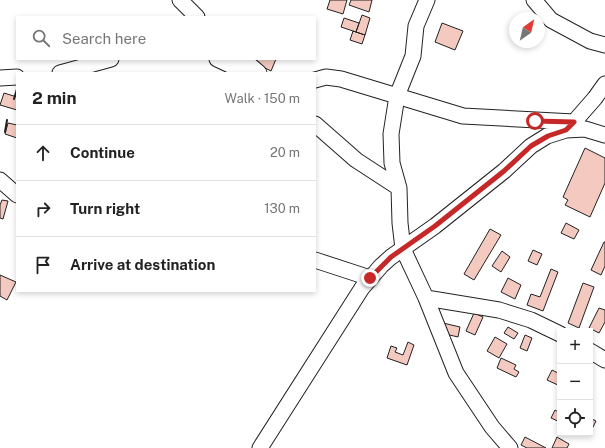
<!DOCTYPE html>
<html lang="en">
<head>
<meta charset="utf-8">
<style>
  body { margin:0; font-family:"Public Sans",sans-serif; background:#f2f2f2; color:#222 }
  .controls { position:absolute; right:12px; bottom:12px; display:grid; overflow:hidden; border-radius:0px; box-shadow:0 2px 6px #0003 }
  .controls button { width:36px; height:36px; display:grid; place-items:center; padding:0; border:0; border-bottom:1px solid #e0e0e0; background:#fff; color:#222; font:20px sans-serif }
  .compass { position:absolute; left:509px; top:12px; width:36px; height:36px; border-radius:50%; background:#fff; box-shadow:0 2px 6px #0003; rotate:34deg }
  .stop { position:absolute; width:12px; height:12px; margin:-9px; border:3px solid #c62828; border-radius:50%; background:#fff }
  .stop.end { background:#c62828; border-color:#fff; box-shadow:0 1px 4px #0008 }
  .list { margin:0; padding:0; list-style:none }
  h2 { display:flex; justify-content:space-between; align-items:center; height:52px; margin:0; padding:0 16px; font-size:17px }
  h2 small { font-size:13px; font-weight:400; color:#767676 }
  .list li { display:grid; grid-template-columns:26px 1fr auto; gap:12px; align-items:center; box-sizing:border-box; height:56px; padding:0 16px; border-top:1px solid #e0e0e0 }
  .list b { display:block; font-size:15px; white-space:nowrap }
  .list em { font-size:13px; font-style:normal; color:#767676 }
  .icon { flex:none; width:22px; height:22px; fill:none; stroke:currentColor; stroke-width:2; stroke-linecap:round; stroke-linejoin:round }
  .map { position:relative; flex:none; width:605px; height:448px; overflow:hidden }
  .search { position:absolute; background:#fff; box-shadow:0 2px 6px #0003; left:16px; top:16px; width:300px; height:44px; display:flex; align-items:center; gap:10px; box-sizing:border-box; padding:0 14px; border-radius:0px; color:#767676; font-size:15px }
  .panel { position:absolute; background:#fff; box-shadow:0 2px 6px #0003; left:16px; top:72px; width:300px; height:220px; border-radius:0px }
  .map>svg:first-child { display:block }
</style>
</head>
<body>
<div class="map">
<svg width="605" height="448" viewBox="0 0 605 448">
  <rect width="100%" height="100%" fill="#fff"/>
  <!-- building -->
  <path fill="#f3c9c0" stroke="#222" d="M330,0h17l-4,14 -16,-5z
    M351,0h21l-3,12 -20,-7z
    M362,15l8,3 -5,17 -9,-3z
    M344,18l15,5 -3,9 -15,-5z
    M442,23l21,8 -8,19 -20,-8z
    M353,31l12,4 -3,9 -12,-4z
    M257,59h19l-5,12 -16,-8z
    M4,93l13,4v13l-17,-5z
    M8,123l9,2v13l-12,-4z
    M585,148l20,10v25l-15,34 -25,-12 3,-5 -5,-3z
    M2,200l6,1 -5,18 -3,-1v-13z
    M566,223l13,7 -5,9 -13,-6z
    M490,229l11,6 -27,45 -10,-6z
    M604,242h1v24l-4,9 -10,-5z
    M533,250l9,4 -5,11 -9,-4z
    M502,251l8,6 -9,15 -9,-6z
    M551,269l7,3 -15,39 -16,-6 4,-11 9,3z
    M0,275l16,7 -9,18 -7,-4z
    M508,278l13,7 -6,14 -14,-7z
    M583,283l11,4 -15,41 -11,-5z
    M599,308l6,2v12l-6,11 -10,-5z
    M474,313l9,4 -8,18 -9,-4z
    M443,323l17,4 -2,10 -17,-4z
    M508,327l10,6 -4,6 -10,-6z
    M525,335l7,3 -5,13 -7,-3z
    M495,337l12,7 -8,14 -12,-7z
    M408,342l6,3 -7,20 -20,-7 4,-12 6,2 -2,4 8,3z
    M501,358l15,7 -2,4 5,3 -3,5 -19,-9z
    M552,370l8,4v12l-13,-6z
    M555,410l5,3v9l-9,-4z
    M590,418l6,3 -6,12z
    M525,437l21,11h-19l-6,-3z
    M557,437l12,7 -2,4h-15z"/>
  <g fill="none" stroke-linecap="round" stroke-linejoin="round">
    <!-- minor casing -->
    <g stroke="#222" stroke-width="17">
      <path id="minor" d="M180,0l17,17
        M534,0l17,20 39,21 15,4
        M217,59l30,14
        M243,59l16,14
        M60,73l51,-14
        M0,78l17,-1
        M315,80l11,-3 15,2 122,37 111,6
        M315,124l41,36 43,28 1,35 3,26 23,49 30,75 36,54 18,21
        M567,130l28,-32 10,-14
        M0,180l17,15
        M399,188l-7,-25 -1,-29 6,-38 16,-40 3,-30 11,-26
        M315,260l55,18
        M426,298l73,12 32,10 29,14
        M590,351l15,9
        M260,448l102,-160 19,-22 10,-9 44,-31 69,-55 27,-25 16,-10 19,-6 19,-1 20,6"/>
    </g>
    <!-- minor -->
    <use href="#minor" stroke="#fff" stroke-width="15"/>
    <!-- wall -->
    <path stroke="#222" stroke-width="2" d="M14,99l3,-10
      M5,132l2,-12"/>
  </g>
  <g fill="none" stroke-linecap="round" stroke-linejoin="round">
    <!-- route -->
    <path stroke="#c62828" stroke-width="5" d="M370,278l21,-21 44,-31 69,-55 27,-25 17,-10 18,-6 8,-8 -39,-1"/>
  </g>
</svg>
<div class="controls">
<button>+</button>
<button>−</button>
<button><svg class="icon" aria-label="locate" viewBox="0 0 24 24"><circle cx="12" cy="12" r="6"/><path d="M12 2v4M12 18v4M2 12h4M18 12h4"/></svg></button>
</div>
<svg class="compass" viewBox="-18 -18 36 36"><path d="M0-13l5 13h-10z" fill="#e53935"/><path d="M0 13l5-13h-10z" fill="#767676"/></svg>
<div class="stop" style="left:535px;top:121px"></div>
<div class="stop end" style="left:370px;top:278px"></div>
<div class="search"><svg class="icon" aria-label="search" viewBox="0 0 24 24"><circle cx="10" cy="10" r="6"/><path d="M15 15l6 6"/></svg>Search here</div>
<section class="panel">
<h2>2 min<small>Walk · 150 m</small></h2>
<ul class="list">
<li><svg class="icon" aria-label="ahead" viewBox="0 0 24 24"><path d="M12 20V5M6 11l6-6 6 6"/></svg><div><b>Continue</b></div><em>20 m</em></li>
<li><svg class="icon" aria-label="right" viewBox="0 0 24 24"><path d="M7 20v-9h11M14 6l5 5-5 5"/></svg><div><b>Turn right</b></div><em>130 m</em></li>
<li><svg class="icon" aria-label="arrive" viewBox="0 0 24 24"><path d="M6 21V4h12l-3 4 3 4H6"/></svg><div><b>Arrive at destination</b></div></li>
</ul>
</section>
</div>
</body>
</html>
